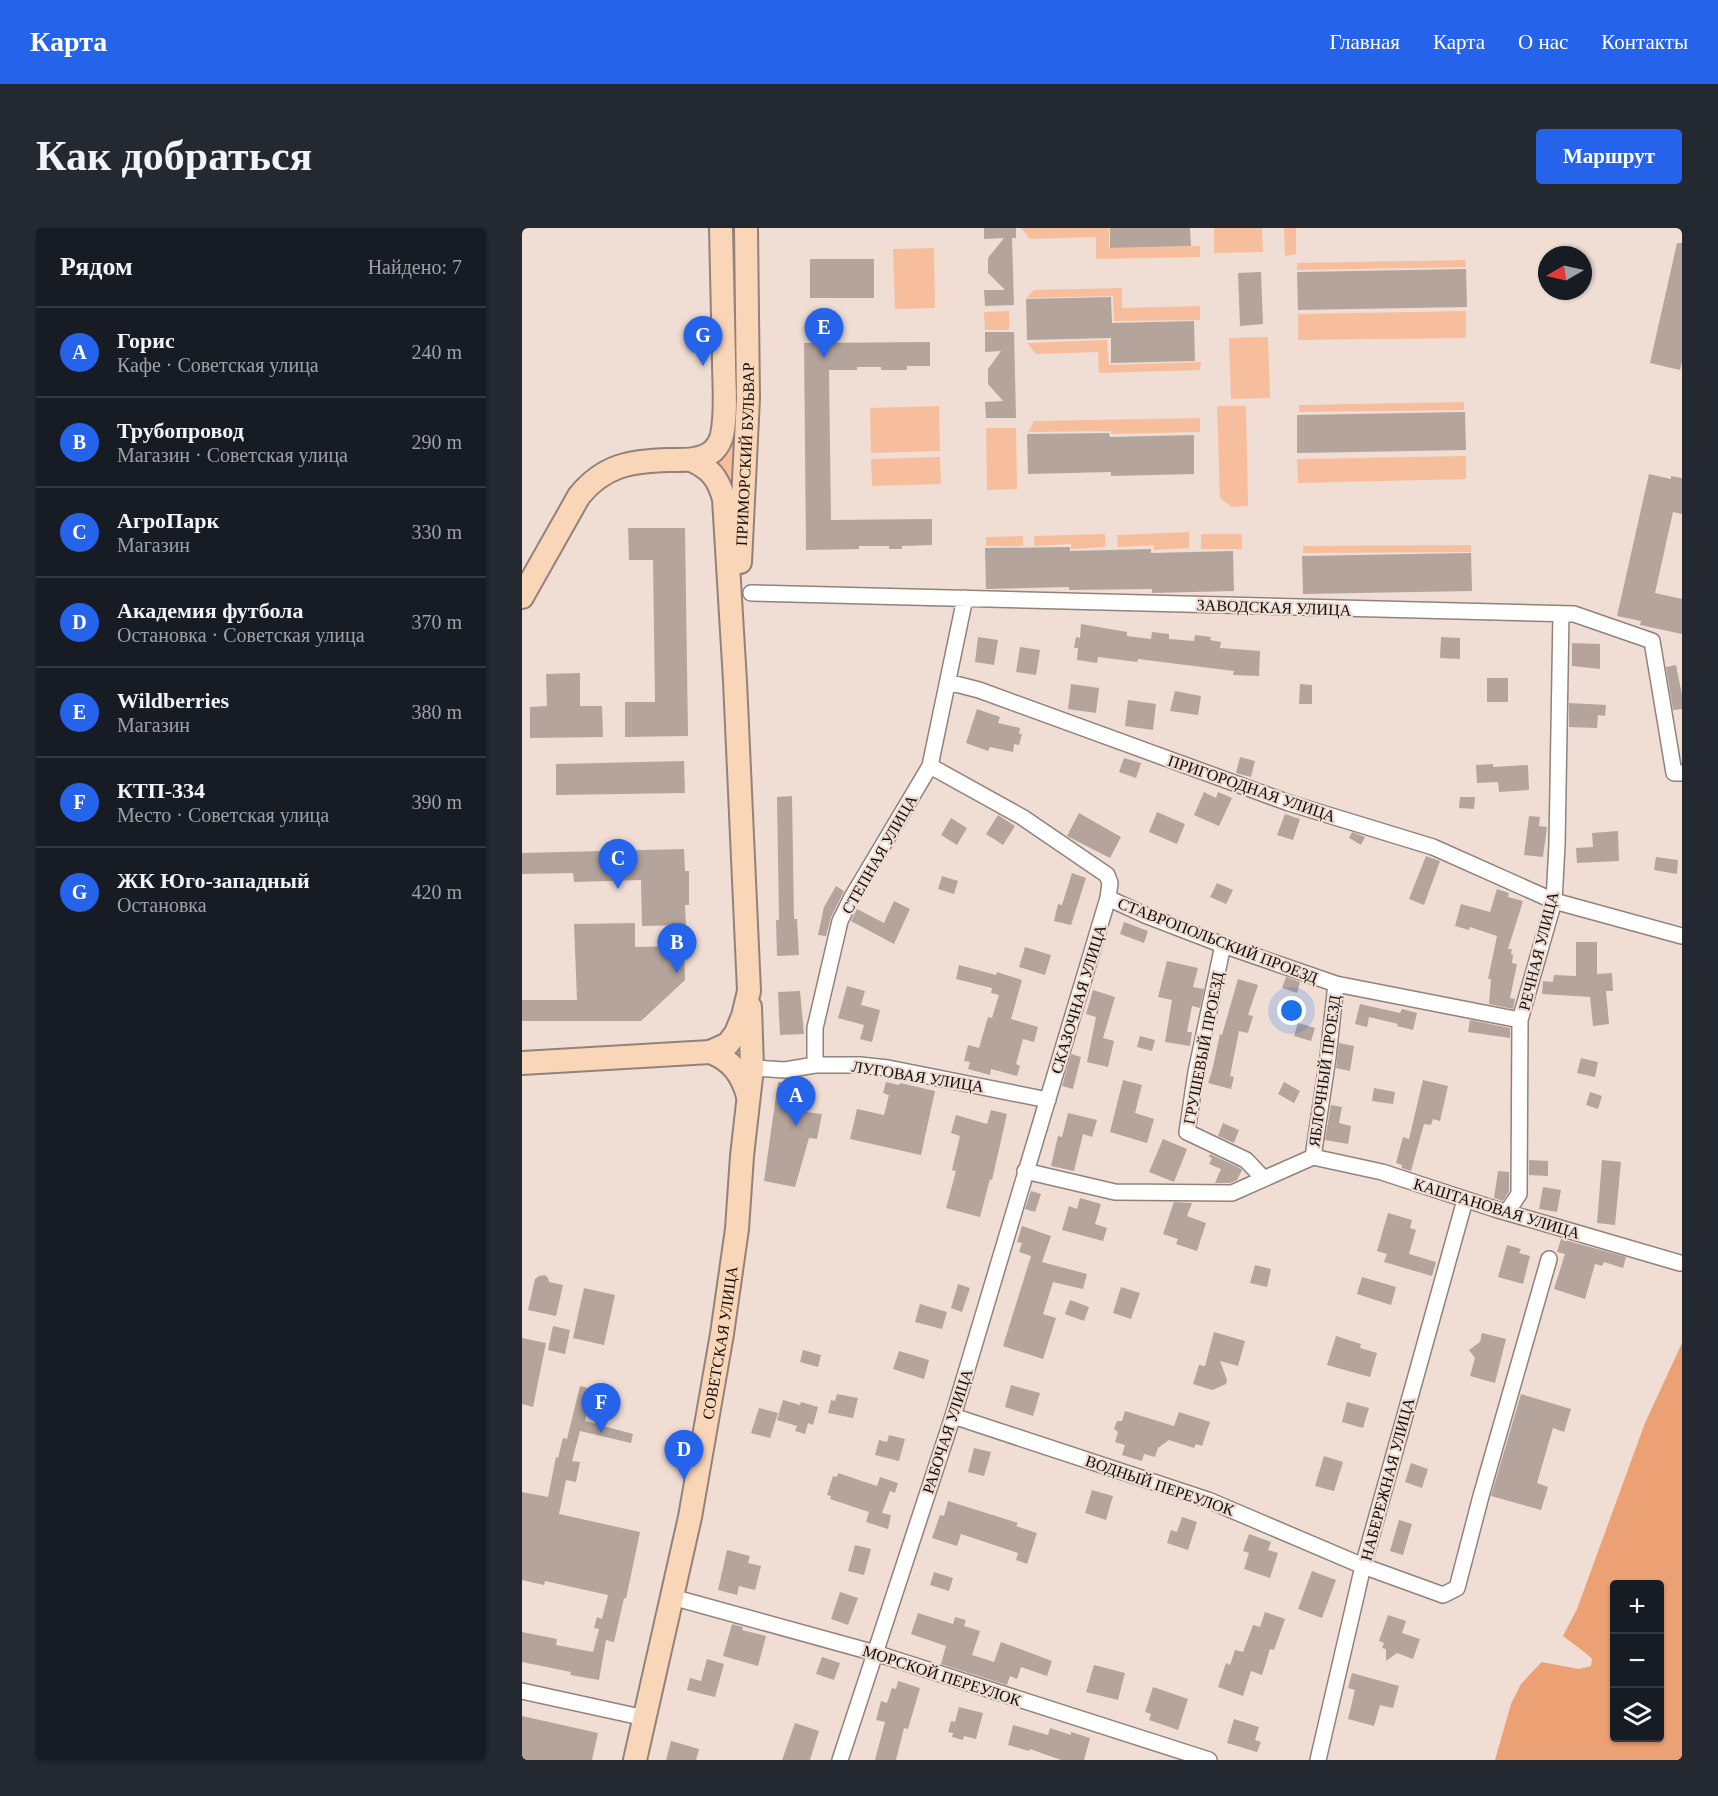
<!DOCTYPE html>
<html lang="ru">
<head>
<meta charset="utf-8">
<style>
  body { margin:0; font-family:Georgia,serif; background:#242831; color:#f1f3f6 }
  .controls { position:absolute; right:18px; bottom:18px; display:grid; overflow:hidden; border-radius:6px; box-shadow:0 2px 4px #0004 }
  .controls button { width:54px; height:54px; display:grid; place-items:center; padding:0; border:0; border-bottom:2px solid #363941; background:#171b24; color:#f1f3f6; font:30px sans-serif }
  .compass { position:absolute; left:1016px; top:18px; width:54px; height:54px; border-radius:50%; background:#171b24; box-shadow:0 2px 4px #0004; rotate:261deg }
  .you { position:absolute; left:770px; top:783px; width:21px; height:21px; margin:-15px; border:4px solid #fff; border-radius:50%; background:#1a73e8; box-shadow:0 0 0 9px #1a73e833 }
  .badge { display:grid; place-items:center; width:39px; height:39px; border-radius:50%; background:#2563eb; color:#fff; font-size:20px; font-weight:700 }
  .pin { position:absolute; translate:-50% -50px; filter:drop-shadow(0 2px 3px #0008) }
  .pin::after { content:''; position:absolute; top:32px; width:21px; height:18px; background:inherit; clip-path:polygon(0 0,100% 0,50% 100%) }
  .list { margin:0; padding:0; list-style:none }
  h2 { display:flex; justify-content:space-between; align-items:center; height:78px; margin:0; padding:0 24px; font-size:26px }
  h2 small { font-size:20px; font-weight:400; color:#9ea1a6 }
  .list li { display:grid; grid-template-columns:39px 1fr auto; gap:18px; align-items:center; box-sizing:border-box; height:90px; padding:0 24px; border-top:2px solid #363941 }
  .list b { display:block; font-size:22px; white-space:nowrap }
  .list p { margin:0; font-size:20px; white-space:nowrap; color:#9ea1a6 }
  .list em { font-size:20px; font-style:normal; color:#9ea1a6 }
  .icon { flex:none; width:33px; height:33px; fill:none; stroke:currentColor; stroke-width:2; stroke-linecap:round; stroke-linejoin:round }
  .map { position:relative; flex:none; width:1160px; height:1532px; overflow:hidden; border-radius:6px }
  header { display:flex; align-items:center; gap:36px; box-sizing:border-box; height:84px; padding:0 30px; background:#2563eb; color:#fff }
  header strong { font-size:28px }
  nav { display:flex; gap:33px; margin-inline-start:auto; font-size:21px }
  .intro { display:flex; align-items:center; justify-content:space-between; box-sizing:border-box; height:144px; padding:0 36px }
  h1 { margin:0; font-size:42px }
  .button { padding:15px 27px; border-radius:6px; background:#2563eb; color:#fff; font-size:21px; font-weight:700 }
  main { display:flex; gap:36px; padding:0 36px }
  aside { flex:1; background:#171b24; border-radius:6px; box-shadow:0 2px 4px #0004 }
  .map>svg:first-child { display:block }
</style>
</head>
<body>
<header>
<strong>Карта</strong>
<nav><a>Главная</a><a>Карта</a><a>О нас</a><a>Контакты</a></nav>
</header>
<div class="intro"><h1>Как добраться</h1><a class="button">Маршрут</a></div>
<main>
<aside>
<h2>Рядом<small>Найдено: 7</small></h2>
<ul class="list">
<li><span class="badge">A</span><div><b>Горис</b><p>Кафе · Советская улица</p></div><em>240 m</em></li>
<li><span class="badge">B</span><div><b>Трубопровод</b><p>Магазин · Советская улица</p></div><em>290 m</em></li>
<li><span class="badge">C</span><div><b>АгроПарк</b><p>Магазин</p></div><em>330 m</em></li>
<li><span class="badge">D</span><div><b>Академия футбола</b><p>Остановка · Советская улица</p></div><em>370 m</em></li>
<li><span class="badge">E</span><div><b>Wildberries</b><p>Магазин</p></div><em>380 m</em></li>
<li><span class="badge">F</span><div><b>КТП-334</b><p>Место · Советская улица</p></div><em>390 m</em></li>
<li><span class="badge">G</span><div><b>ЖК Юго-западный</b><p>Остановка</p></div><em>420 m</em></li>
</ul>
</aside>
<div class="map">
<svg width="1160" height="1532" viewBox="0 0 1160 1532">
  <rect width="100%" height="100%" fill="#f0ded5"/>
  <!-- green -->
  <path fill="#f7be9d" d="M206,0h10l2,103h-10z
    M499,0h88v20l91,-2v11l-104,2v-22l-66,2z
    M692,0h48l1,24 -49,1z
    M762,0h12v26l-11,2z
    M412,20l1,60 -40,1 -2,-60z
    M943,32l1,7 -169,3v-7z
    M600,60v20l78,-2v14l-86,1 -1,-25 -87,2 8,-8z
    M487,83v19h-24l-1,-18z
    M944,83v27l-168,2v-26z
    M746,109l2,61 -39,1 -2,-61z
    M585,112l2,25 92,-3 -1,8 -101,3 -1,-21 -62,2 -9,-11z
    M942,174v8l-165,2v-7z
    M212,177h4l-1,83 -6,1 -17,-26z
    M417,178l1,45 -69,2 -1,-45z
    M695,178h29l2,100 -17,1 -11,-9z
    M678,190v14l-89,2v-3l-83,1 6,-11z
    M464,200h30l1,61 -30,1z
    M944,228v23l-168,4 -1,-24z
    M418,229l1,27 -69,2 -1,-27z
    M667,304v16l-35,2v-5l-36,2 -1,-12z
    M583,306v13l-34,2v-5l-37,2v-10z
    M679,306h41v15h-41z
    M501,308v10h-37v-9z
    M949,317v7l-168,1v-7z"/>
  <!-- water -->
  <path fill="#eba174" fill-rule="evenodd" d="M1160,1115v417h-187l16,-56 10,-20 32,-34 10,-14 14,-27 68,-186zM1092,1356h46v154h-46z"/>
  <!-- pier -->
  <path fill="#f0ded5" d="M1041,1408l25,19 4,4 -1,7 -12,3 -38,-7z"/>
  <!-- building -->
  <path fill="#b4a49b" d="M462,0h32v10h-4l2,67 -29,1 -1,-16h21l-17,-17v-15l16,-20 -20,1z
    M588,0h80l1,18 -81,2z
    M1155,15h5v119l-2,8 -30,-7z
    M288,31h64v39h-64z
    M944,41l1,38 -169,3 -1,-38z
    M739,44l2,52 -23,2 -2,-53z
    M589,69l1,26 82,-2 1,40 -84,2v-25l-84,2 -1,-41z
    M463,104h29l2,86h-30l-1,-16 18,-1 -15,-17v-15l13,-18 -16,1z
    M408,114v24h-23v4h-26v-3h-24v3h-28l2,150 101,-1v26l-30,1v3h-13v-3h-30v3l-53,1 -2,-207z
    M943,184l1,38 -169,3v-38z
    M587,205l1,4 84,-2v39l-83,2v-4l-83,2 -1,-40z
    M1127,246l22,5v-3l11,2v36l-9,-2 -18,81 27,6v35l-42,-9 1,-4 -24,-5z
    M106,300h57l3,208 -63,1v-35h30l-2,-142h-24z
    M548,319v4l81,-2v4l82,-2 1,40 -82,2v-4l-83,1v-3l-83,2 -1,-41z
    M949,325l1,38 -169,3 -1,-38z
    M559,396l46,8v4l24,3 1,-7 17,2v5l25,2 1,-6 16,2 -1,3 11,2 -1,6 40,3 -1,25 -26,-1 1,-4 -96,-12 -1,3 -39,-5 -1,6 -20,-3 1,-12h-4l2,-11 4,1z
    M456,409l20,3 -4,25 -19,-3z
    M919,409l19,1v21l-20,-1z
    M1050,415l28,1v25l-28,-3z
    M498,419l20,3 -4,25 -20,-3z
    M1154,437l6,30v14l-9,1 -7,-43z
    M58,445v33h22l1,31 -73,1v-31l17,-1 -1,-32z
    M965,450h21v24h-21z
    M549,456l28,4 -3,25 -28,-4z
    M778,456l12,1v19h-13z
    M653,463l26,5 -3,19 -28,-4z
    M606,472l28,4 -3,26 -28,-4z
    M1047,475l37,2 -1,11 -7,-1 -1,13 -28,-1z
    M455,481l23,8 -2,6 22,5 -1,6h3l-3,11 -5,-1 -1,8 -23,-5 -2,4 -22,-8z
    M718,529l15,4 -4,16 -15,-4z
    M602,530l17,5 -5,15 -17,-6z
    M162,533l1,32 -129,2v-31z
    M971,536v3l35,-2 1,25 -30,2 -1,-10 -21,1 -1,-18z
    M682,564l12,6 2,-6 14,6 -13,28 -25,-11z
    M270,568l2,123h3l2,36 -22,1 -1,-36h3l-2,-123z
    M938,569h15l-1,12 -15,-1z
    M635,584l28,12 -8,20 -28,-12z
    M557,585l42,24 -11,21 -43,-22z
    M763,586l15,5 -7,21 -16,-5z
    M476,587l17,11 -12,19 -17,-11z
    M1007,588l11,1 -1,9 8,1 -4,30 -19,-2z
    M429,590l16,10 -10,17 -16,-10z
    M1096,603l1,30 -42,2 -1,-15 17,-1 -1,-14z
    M830,604l13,5 -4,8 -12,-7z
    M162,621l1,22h4v34h-4l1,20 -44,1 -1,-46 -67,2 -1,-9 -51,1v-21z
    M904,628l14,5 -16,44 -15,-6z
    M1134,629l22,3 -1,14 -23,-4z
    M550,645l14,5 -15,47 -17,-4 4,-17 4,1z
    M420,648l16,5 -4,13 -16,-5z
    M695,655l16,7 -7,14 -16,-7z
    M314,658l8,5 -13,26 -5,19 -8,-1 6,-28z
    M975,661l12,4 -1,4 15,4 -15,48h4l-1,5 2,1 -1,8 5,1 -7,34 5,1 -2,10 -24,-5 2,-25h-3l9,-43 -27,-9 -1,3 -14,-4 6,-22 29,8z
    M372,673l16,8 -16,35 -43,-23 6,-12 27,14z
    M602,694l24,9 -4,12 -24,-9z
    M113,695v24l49,-1 1,34 -44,41h-119v-21h55l-3,-76z
    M1054,714h21v32l15,-1 1,18h-7l3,33 -16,2 -3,-29 -48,-3 1,-13 10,1 1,-7 22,1z
    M503,719l26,8 -6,20 -26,-8z
    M645,733l31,7 -5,19 11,2 -4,19 -8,-2 -5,26h5l-2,14 -25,-4 7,-42 -14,-3z
    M437,737l37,10 1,-3 25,8 -11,39 27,8 -4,15 -11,-3 -7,25 4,2 -3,10 -26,-7 -1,6 -22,-6 2,-7 -6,-1 4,-16 11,3 9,-31 4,1 7,-23 -8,-2 1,-5 -36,-9z
    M764,749l14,5 -3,11 -15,-5z
    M716,751l20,6 -10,30 5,1 -5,17 -9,-2 -9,45 4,1 -3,12 -23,-6 4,-12 8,-37 2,1z
    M325,758l18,5 -4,14 19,5 -8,32 -12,-3 4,-14 -26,-7z
    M571,762l22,7 -12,41 11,3 -6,26 -21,-5 9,-45 -10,-3z
    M278,763l4,43 -24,1 -2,-43z
    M838,776l40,9 2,-4 15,4 -4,17 -16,-4 1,-2 -29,-7 -2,10 -12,-3z
    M948,792l40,8v10l-42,-6z
    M776,795l17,5 -4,13 -17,-5z
    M618,808l15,4 -3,11 -15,-4z
    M817,815l15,3 -4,25 -14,-3z
    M549,826l10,3 -8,32 -11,-3z
    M1059,830l17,4 -3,15 -18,-4z
    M601,852l19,5 -7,28 19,6 -7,24 -37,-11z
    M901,852l25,6 -8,35 -7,-2 -2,6 -7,-1 -13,47 -9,-3v-3l-6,-2 7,-26 6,2z
    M256,854l17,2v8l13,1 -2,19 16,2 -5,25 -8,-1 -14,49 -31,-6z
    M364,854l13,3 1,-2 35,8 -14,64 -71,-16 7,-30 27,6 5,-20 -6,-2z
    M762,854l16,9 -6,12 -16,-9z
    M852,860l21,4 -2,12 -21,-3z
    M1068,864l12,4 -4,13 -12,-4z
    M809,877l11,2 -3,16 12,3 -3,18 -23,-4z
    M469,882l16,4 -15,66 -2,-1 -10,38 -34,-9 10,-37 -4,-1 8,-34 -9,-3 5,-18 31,9z
    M546,885l29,7 -5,17 -9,-3 -9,37 -23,-5 7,-30 4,1z
    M701,895l16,7 -5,13 -16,-7z
    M641,911l24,10 -13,33 -25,-10z
    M688,926l30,14 2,2 -5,10 -7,3h-15l6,-14 -12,-5 3,-6 -3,-1z
    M1007,932l19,1v15l-19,-1z
    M1080,932l19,2 -6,63 -18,-2z
    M976,943l11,1v19l-6,10 -9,-3z
    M1021,959l18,3 -4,22 -18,-3z
    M509,963l10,3 -6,18 -10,-3z
    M558,970l21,6 -6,20 12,4 -4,13 -41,-11 7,-24 8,3z
    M652,974l18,1 -5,13 19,7 -9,28 -21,-7 2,-5 -15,-5z
    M866,985l24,7 -2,8 6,2 -7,24 27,8 -4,14 -48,-14 3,-8 -10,-3z
    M500,998l29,10 -9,26 45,12 -4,15 -30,-7 -10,32 13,4 -13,41 -40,-13 28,-90 -12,-4 3,-9 -5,-1z
    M1039,1011l65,18 -3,11 -19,-6 -2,4 -7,-2 -10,35 -31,-10 11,-35 -8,-2z
    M985,1017l14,4 -2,4 11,3 -7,28 -25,-7z
    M733,1037l16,4 -4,18 -17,-4z
    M23,1047l3,3 1,4 14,3 -7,31 -28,-6 7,-31 4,-3z
    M840,1049l34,10 -5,18 -34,-11z
    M436,1056l12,4 -8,24 -11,-4z
    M599,1059l19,6 -9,26 -18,-6z
    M62,1060l31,7 -11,50 -31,-7z
    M548,1072l19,7 -5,14 -19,-7z
    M398,1076l27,8 -5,17 -27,-7z
    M31,1098l17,4 -5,24 -17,-4z
    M692,1104l31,9 -7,25 -18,-5 7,19 -1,4 -14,6 -19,-6 6,-19 6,1z
    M960,1105l24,6 -11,44 -25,-7 5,-18 -6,-8 11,-8z
    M814,1108l25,8 -1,4 17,5 -7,24 -43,-12z
    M0,1110l24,5 -13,64 -11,-3z
    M281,1122l18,5 -3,12 -18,-5z
    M377,1123l30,9 -5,19 -31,-10z
    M489,1157l29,8 -7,23 -28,-9z
    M58,1158l12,3 -7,32 48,13 -2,9 -51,-12 -8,30 8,1 -4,20 -10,-2 -7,34 81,18 -14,67 -2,-1 -10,44 -8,-2 -7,40 -29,-5 1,-3 -49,-10v-30l35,7 -1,6 37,7 6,-23 -5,-1 3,-11 5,2 6,-24 -63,-14 -1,4 -22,-5v-88l26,5 8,-40 2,1 5,-20 4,1z
    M315,1166l21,4 -5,20 -25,-5 3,-13 4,1z
    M999,1166l50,15 -7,23 -11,-4 -16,55 11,4 -7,23 -50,-14z
    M261,1172l17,5 1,-3 17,5 -5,18 -5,-2 -3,11 -10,-3 2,-5 -20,-6z
    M825,1174l22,6 -6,20 -21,-6z
    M237,1180l19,5 -8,25 -19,-5z
    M603,1183l49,15 5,-14 31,10 -8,24 -6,-2 -2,4 -25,-8 -11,8 -3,9 -11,-3 -2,7 -20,-6 3,-10 -10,-3 3,-10 -4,-3 3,-8h5z
    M367,1207l16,4 -6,22 -24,-6 4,-15 8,2z
    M452,1220l17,4 -7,24 -16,-4z
    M802,1228l19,6 -9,29 -19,-5z
    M889,1235l17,6 -6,19 -17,-6z
    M316,1245l39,13 3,-9 18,6 -3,10 -5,-2 -8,22 9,2 -3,14 -22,-7 3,-10 -39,-13 1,-3 -4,-1 6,-19 4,1z
    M570,1262l21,6 -7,24 -21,-7z
    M426,1273l70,22 -2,3 21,7 -10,31 -11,-4 2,-7 -57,-19 -4,12 -25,-8 8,-23 4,1z
    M660,1289l15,5 -9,28 -21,-7 4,-13 6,2z
    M877,1292l13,4 -9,31 -13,-4z
    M727,1306l22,8 -3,8 10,3 -8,25 -26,-9 5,-16 -6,-2z
    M333,1317l16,4 -7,26 -16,-4z
    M205,1322l23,6 -2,7 13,3 -6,24 -16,-4 -2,9 -19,-5z
    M790,1343l24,9 -14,38 -24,-9z
    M412,1344l19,6 -4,13 -19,-6z
    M318,1364l18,6 -10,27 -17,-6z
    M743,1384l20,7 -11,31 -4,-1 -8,26 -11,-4 -8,25 -25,-9 8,-24 4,2 5,-15 8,2 10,-27 7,2z
    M396,1385l35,11 2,-7 11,3 -2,6 16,5 -8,24 22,7 7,-20 51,19 -5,15 -26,-9 -4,12 -7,-3 -3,9 -66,-21 5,-18 -35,-12z
    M866,1387l18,6 -4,12 18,6 -7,20 -16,-6 -11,8v-12l-4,-1 2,-5 -5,-2z
    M210,1396l11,3 -1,3 24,6 -8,30 -35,-10z
    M300,1429l18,6 -6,17 -18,-6z
    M185,1431l17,5 -9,33 -28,-7 3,-12 11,3z
    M572,1437l31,8 -7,27 -32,-8z
    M830,1445l47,13 -6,22 -13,-3 -6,21 -26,-7 7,-29 -7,-2z
    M376,1453l22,7 -12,41 -4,-1 -8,32h-21l10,-38 -9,-2 5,-19 6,2 5,-15 4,1z
    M631,1459l35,12 -10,31 -29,-10 2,-6 -6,-2z
    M437,1479l24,6 -7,26 -12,-3 -1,4 -11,-3 1,-4 -5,-1 3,-11 4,1z
    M0,1488l76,17 -6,27h-70z
    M712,1491l25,8 -4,13 6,2 -4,10 -30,-9z
    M273,1495l24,8 -9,29h-28z
    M491,1497l35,10 2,-7 21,7v-3l19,6 -6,22h-23l-31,-11 -1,2 -21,-6z
    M149,1513l28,8 -3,11h-30z"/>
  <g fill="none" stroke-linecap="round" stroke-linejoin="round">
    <!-- street casing -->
    <g stroke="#92827a" stroke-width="18">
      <path id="street" d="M229,365l823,21 78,27 22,132h8
        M426,454l31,8 310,113 144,44 121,54 128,35
        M408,538l92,51 85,58 3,8 -2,15 37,17 78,30 113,39 184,36
        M701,717l-27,127 -9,60 59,28 18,19
        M293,837v-37l25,-107 12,-24 78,-131 35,-168
        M230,840l33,2 30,-5h45l28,3 160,32
        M791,929l69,15 113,37 185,54
        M791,929l15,-100 8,-73
        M503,943l90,21 117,1 81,-36
        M985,984l12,-18 1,-174 34,-119 3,-56 4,-231
        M431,1188l255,84 155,66 80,29 14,-7 24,-92 68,-237
        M150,1369l203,56 334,107
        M0,1463l123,27
        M318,1532l113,-344 155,-518
        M796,1532l45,-194 102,-366"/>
    </g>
    <!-- secondary casing -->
    <g stroke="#92827a" stroke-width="26">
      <g id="secondary">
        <path id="s1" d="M218,334l8,-164 -2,-170"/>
        <path d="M0,369l57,-101c25,-31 52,-35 90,-36 15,0 32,1 44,-9 4,-4 8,-11 9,-16 5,-23 2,-50 2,-74 -1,-44 -2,-89 -3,-133"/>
        <path d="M188,824c22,8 32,23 38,44"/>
        <path d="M0,835l188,-11 18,-8 8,-11 7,-17 6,-25 -14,-310 -11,-182c-6,-21 -13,-30 -33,-39"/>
        <path id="s2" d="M113,1532l55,-243 32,-183 15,-105 5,-73 10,-88 -2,-61"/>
      </g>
    </g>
    <!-- street -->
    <use href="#street" stroke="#fff" stroke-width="15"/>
    <!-- secondary -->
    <use href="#secondary" stroke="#f9d6b7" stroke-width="22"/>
  </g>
  <g text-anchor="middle" stroke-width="4.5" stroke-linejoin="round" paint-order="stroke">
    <!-- street labels -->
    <g font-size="16" fill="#120d09" stroke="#f0ded5">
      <text dy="6" stroke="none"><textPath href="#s1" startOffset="108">ПРИМОРСКИЙ БУЛЬВАР</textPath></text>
      <text transform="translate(752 379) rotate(2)" y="6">ЗАВОДСКАЯ УЛИЦА</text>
      <text transform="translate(730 560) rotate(19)" y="6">ПРИГОРОДНАЯ УЛИЦА</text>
      <text transform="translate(357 626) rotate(-60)" y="6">СТЕПНАЯ УЛИЦА</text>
      <text transform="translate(696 712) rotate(21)" y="6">СТАВРОПОЛЬСКИЙ ПРОЕЗД</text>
      <text transform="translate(1016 723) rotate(-76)" y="6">РЕЧНАЯ УЛИЦА</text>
      <text transform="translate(556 771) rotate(-73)" y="6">СКАЗОЧНАЯ УЛИЦА</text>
      <text transform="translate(681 820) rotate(-79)" y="6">ГРУШЕВЫЙ ПРОЕЗД</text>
      <text transform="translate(802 843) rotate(-82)" y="6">ЯБЛОЧНЫЙ ПРОЕЗД</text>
      <text transform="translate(396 848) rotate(9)" y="6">ЛУГОВАЯ УЛИЦА</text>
      <text transform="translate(975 980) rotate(17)" y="6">КАШТАНОВАЯ УЛИЦА</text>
      <text dy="6" stroke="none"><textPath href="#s2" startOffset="426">СОВЕТСКАЯ УЛИЦА</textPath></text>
      <text transform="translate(425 1203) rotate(-72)" y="6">РАБОЧАЯ УЛИЦА</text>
      <text transform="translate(865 1251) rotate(-75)" y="6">НАБЕРЕЖНАЯ УЛИЦА</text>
      <text transform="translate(638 1257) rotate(19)" y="6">ВОДНЫЙ ПЕРЕУЛОК</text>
      <text transform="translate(420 1447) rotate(18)" y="6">МОРСКОЙ ПЕРЕУЛОК</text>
    </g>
  </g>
</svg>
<div class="controls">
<button>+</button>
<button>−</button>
<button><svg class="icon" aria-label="layers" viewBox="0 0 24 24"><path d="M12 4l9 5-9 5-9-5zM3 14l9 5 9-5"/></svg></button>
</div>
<svg class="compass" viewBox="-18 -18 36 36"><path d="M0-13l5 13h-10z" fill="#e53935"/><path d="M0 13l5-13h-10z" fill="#9ea1a6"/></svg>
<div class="you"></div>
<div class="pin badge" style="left:274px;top:898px">A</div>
<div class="pin badge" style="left:155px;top:745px">B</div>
<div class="pin badge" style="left:96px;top:661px">C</div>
<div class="pin badge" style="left:162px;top:1252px">D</div>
<div class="pin badge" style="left:302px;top:130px">E</div>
<div class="pin badge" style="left:79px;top:1205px">F</div>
<div class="pin badge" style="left:181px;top:138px">G</div>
</div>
</main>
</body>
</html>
